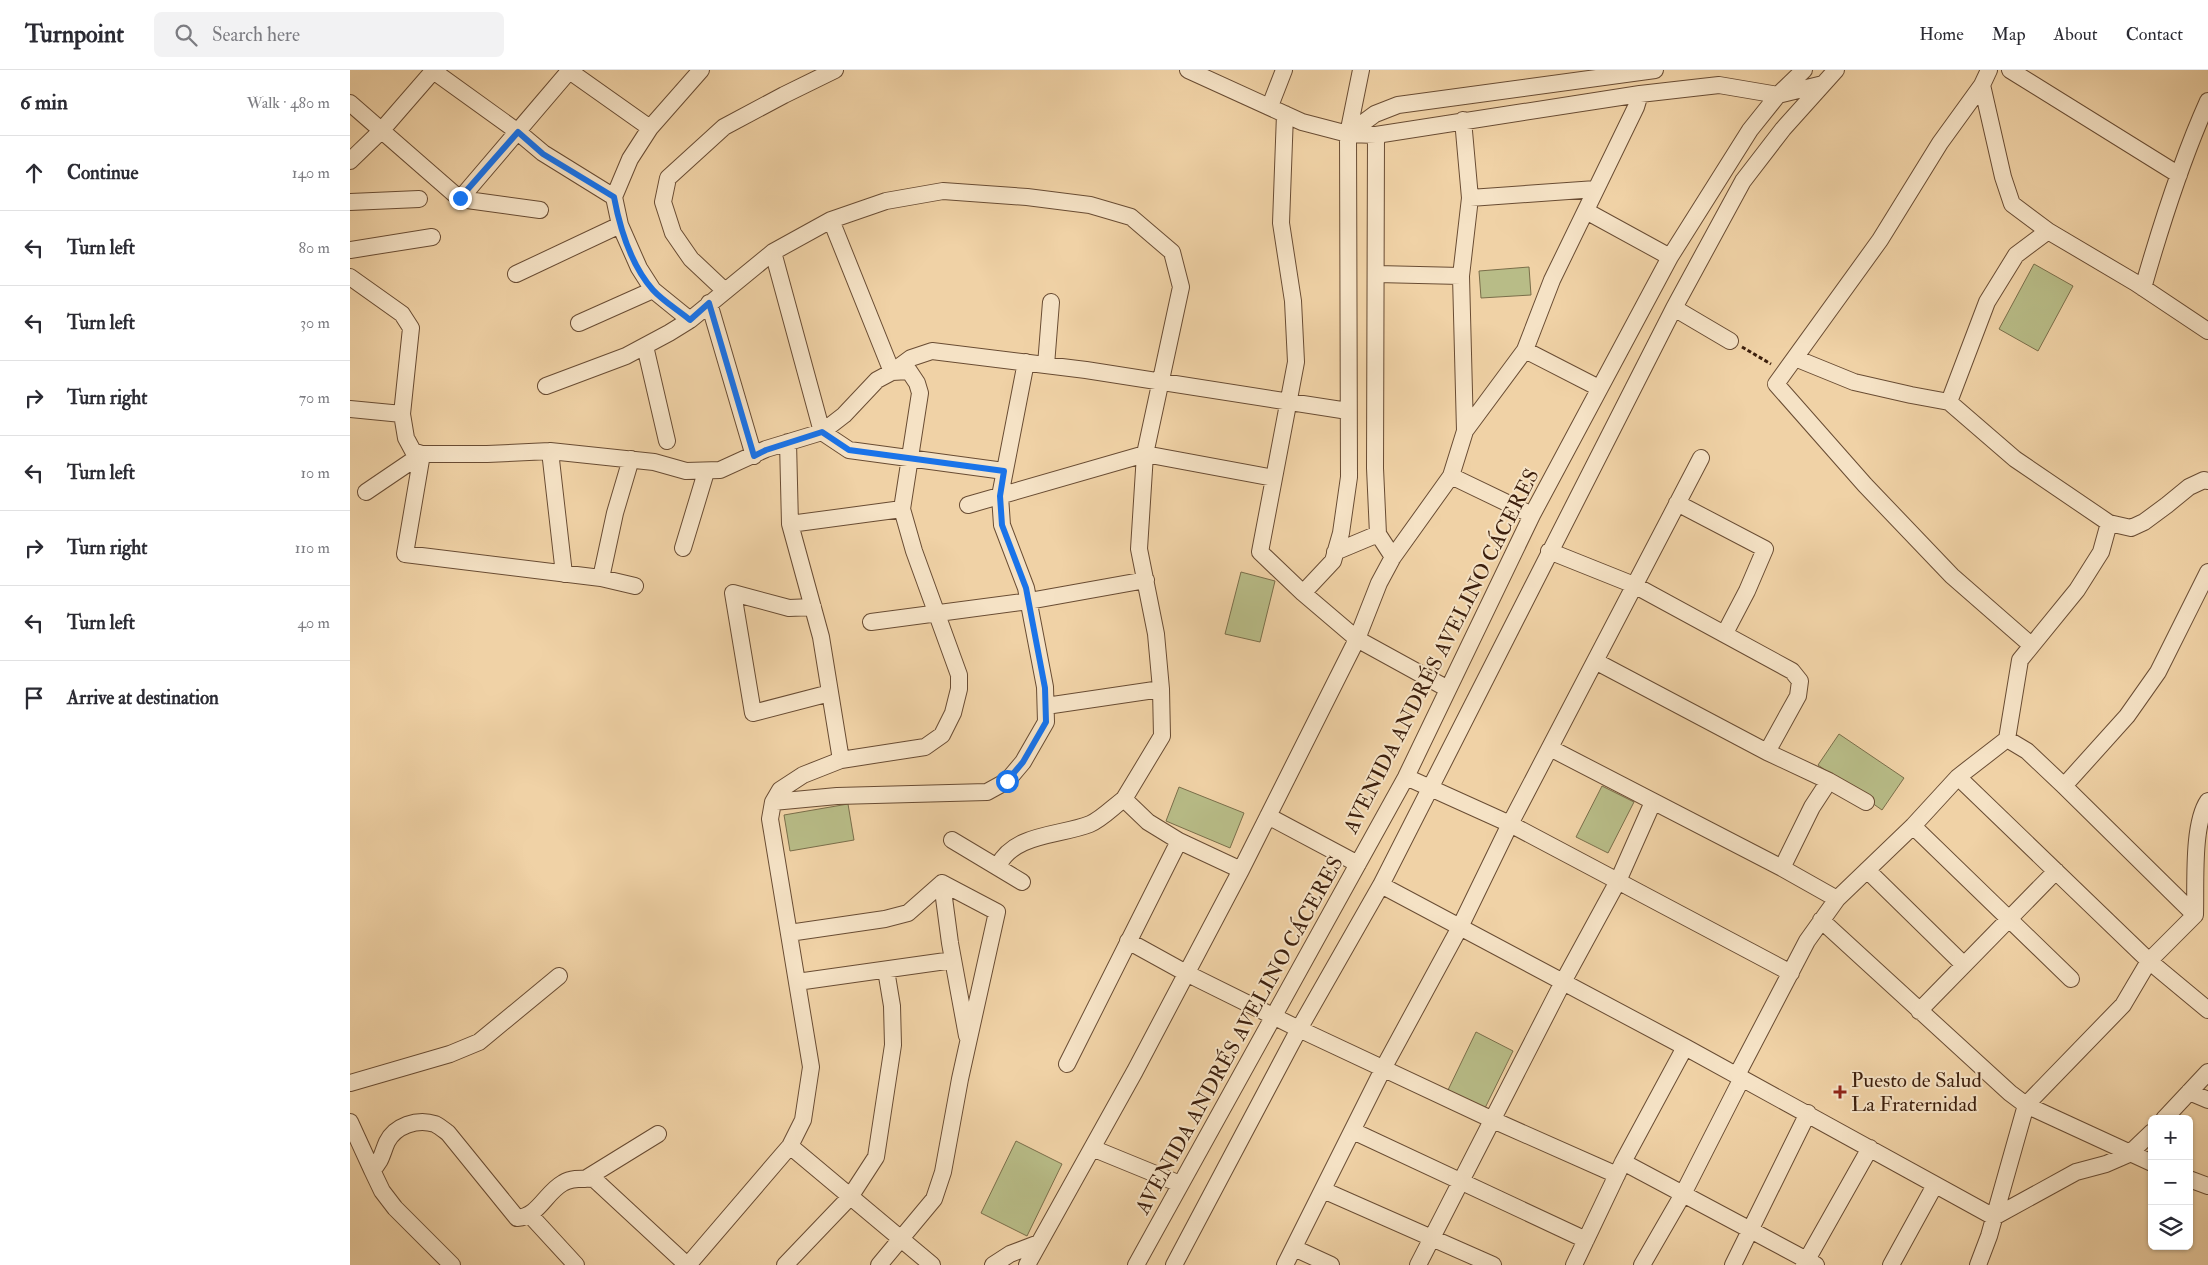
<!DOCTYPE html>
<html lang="en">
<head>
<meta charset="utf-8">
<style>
  body { margin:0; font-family:"IM FELL Double Pica",serif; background:#f2f2f3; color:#2b2b33 }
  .controls { position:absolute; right:15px; bottom:15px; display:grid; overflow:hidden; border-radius:8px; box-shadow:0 1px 4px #0004 }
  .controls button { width:45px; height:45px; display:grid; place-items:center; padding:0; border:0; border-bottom:1px solid #e1e1e2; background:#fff; color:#2b2b33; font:25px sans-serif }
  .stop { position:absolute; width:15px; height:15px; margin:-11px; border:4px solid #1a73e8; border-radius:50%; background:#fff }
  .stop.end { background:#1a73e8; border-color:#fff; box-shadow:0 1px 5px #0008 }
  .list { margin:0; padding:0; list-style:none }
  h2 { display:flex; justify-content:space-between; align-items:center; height:65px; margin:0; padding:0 20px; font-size:21px }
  h2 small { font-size:16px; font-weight:400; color:#7c7c81 }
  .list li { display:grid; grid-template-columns:32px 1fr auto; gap:15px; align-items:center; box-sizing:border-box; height:75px; padding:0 20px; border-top:1px solid #e1e1e2 }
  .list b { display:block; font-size:19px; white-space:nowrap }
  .list em { font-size:16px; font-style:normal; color:#7c7c81 }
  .icon { flex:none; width:28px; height:28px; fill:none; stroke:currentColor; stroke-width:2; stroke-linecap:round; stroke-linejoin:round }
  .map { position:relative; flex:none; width:1858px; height:1195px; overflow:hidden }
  header { display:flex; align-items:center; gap:30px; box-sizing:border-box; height:70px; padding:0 25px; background:#fff; border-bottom:1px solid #e1e1e2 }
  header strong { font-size:24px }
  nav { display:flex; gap:28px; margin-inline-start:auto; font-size:18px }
  .search { width:350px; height:45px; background:#f2f2f3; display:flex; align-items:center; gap:12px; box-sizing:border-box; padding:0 18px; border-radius:8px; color:#7c7c81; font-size:19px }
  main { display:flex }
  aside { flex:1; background:#fff }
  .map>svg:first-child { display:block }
</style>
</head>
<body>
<header>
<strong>Turnpoint</strong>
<div class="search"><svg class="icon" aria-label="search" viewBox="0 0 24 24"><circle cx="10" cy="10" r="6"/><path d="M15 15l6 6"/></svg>Search here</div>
<nav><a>Home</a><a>Map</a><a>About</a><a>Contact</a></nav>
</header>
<main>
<aside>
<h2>6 min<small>Walk · 480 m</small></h2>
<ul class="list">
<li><svg class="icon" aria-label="ahead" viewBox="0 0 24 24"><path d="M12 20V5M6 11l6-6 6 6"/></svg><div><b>Continue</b></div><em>140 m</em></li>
<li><svg class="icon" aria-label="left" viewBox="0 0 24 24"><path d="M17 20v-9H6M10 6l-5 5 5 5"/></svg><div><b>Turn left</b></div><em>80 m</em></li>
<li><svg class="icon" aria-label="left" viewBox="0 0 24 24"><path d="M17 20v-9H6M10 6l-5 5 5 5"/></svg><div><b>Turn left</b></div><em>30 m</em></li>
<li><svg class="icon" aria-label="right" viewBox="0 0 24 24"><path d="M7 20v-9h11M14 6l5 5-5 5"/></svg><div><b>Turn right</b></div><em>70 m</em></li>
<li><svg class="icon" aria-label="left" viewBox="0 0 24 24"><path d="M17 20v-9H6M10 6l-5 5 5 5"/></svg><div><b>Turn left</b></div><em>10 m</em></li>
<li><svg class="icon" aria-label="right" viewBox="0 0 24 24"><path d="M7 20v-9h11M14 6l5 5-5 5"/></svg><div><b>Turn right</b></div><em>110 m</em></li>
<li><svg class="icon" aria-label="left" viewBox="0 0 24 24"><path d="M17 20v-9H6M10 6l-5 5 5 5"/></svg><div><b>Turn left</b></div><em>40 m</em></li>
<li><svg class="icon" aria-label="arrive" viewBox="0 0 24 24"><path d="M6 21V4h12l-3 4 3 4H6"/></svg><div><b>Arrive at destination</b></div></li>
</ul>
</aside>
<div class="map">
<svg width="1858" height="1195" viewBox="0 0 1858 1195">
  <rect width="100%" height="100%" fill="#f0d2a6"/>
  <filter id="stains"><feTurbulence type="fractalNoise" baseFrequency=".004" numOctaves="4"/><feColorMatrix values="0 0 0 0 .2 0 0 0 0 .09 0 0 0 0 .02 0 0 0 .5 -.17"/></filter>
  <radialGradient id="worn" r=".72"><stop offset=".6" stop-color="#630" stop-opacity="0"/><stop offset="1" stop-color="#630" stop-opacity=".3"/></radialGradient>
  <!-- green -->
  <path fill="#b8bc87" stroke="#7a6e4a" d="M1684,194l39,22 -35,65 -39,-22z
    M1179,197l2,28 -50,3 -2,-27z
    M891,502l34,9 -15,61 -35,-8z
    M1489,664l65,44 -22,32 -64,-45z
    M1252,716l32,16 -26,51 -32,-16z
    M829,717l65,26 -14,35 -64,-27z
    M498,734l6,36 -64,11 -6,-36z
    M1126,962l37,19 -28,57 -37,-18z
    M666,1071l46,23 -35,72 -46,-23z"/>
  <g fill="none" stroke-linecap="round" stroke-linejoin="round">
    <!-- minor casing -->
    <g stroke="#694c33" stroke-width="18">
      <path id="minor" d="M82,0l86,62 25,21 71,44
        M218,0l82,58
        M838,0l114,52 46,12 28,1 264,-41 79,-9 59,10 45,-11
        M1639,0l-7,15 -42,58 -60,97 -104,144 89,101 87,91 79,69
        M1660,0l169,105
        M1632,15l21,92 9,27 36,27 88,52 72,48
        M0,33l110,96 80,11
        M920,36l14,-36
        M935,44l-4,109 12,78 3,61 -36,190 43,41 54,46 91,50
        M1113,50l7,78 -9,78 4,155
        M998,64l27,-20 23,-9 257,-35
        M1026,65l-1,333 3,66 15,23
        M0,91l31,-30 53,-61
        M1120,128l126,-9
        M110,129l110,-129
        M0,132l69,-3
        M1236,141l84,46
        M481,150l61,152 19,-14 21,-7 154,19 262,41
        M0,180l82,-13
        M423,182l49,180 27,18 155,21
        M166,204l104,-49
        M1027,204l84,2
        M0,207l52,37 9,14 -9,86 4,24 7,13 9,3h65l63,-3 104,11 32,9 34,-1 46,-21 56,-17 22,-17 33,-35 15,-8 17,-1 8,12 3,10 -18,116 12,42 45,124v14l-6,24 -11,22 -17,12 -84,13 -38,15 -23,15 -7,12 -3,17 41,248 -8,53 -13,26 -102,119
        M1793,218c18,-63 38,-127 65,-187
        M374,220l-33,-31 -18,-26 -10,-31 5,-24 56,-51 60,-32 51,-25
        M359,233l45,153
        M1324,238l56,33
        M340,250l-37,-30 -14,-22 -19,-43 -6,-28 16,-38 20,-31 51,-58
        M229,253l74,-33
        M295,276l22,95
        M1175,280l74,38
        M1445,288l59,24 57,13 38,7 66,57 94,64 22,5 13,-6 23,-17 22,-18 15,-7 4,1
        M696,295l5,-63
        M196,316l80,-30 43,-23 21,-13 83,-68 58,-32 55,-19 57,-10 84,6 63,8 41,12 41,35 9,35 -36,167 -6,95 17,85 5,55 1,47 -38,63 24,23 31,19 62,29
        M1599,332l38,-100 29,-47 32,-24
        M0,339l52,5
        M438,372l2,82 31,113 20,123
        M200,381l14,123
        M72,384l-17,100 196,24 34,8
        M1101,406l81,39
        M16,422l56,-38
        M1327,433l88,46 -18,42 -22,42
        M618,435l177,-51 129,24
        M440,454l112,-15
        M333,478l23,-76
        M1199,481l85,34 158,86 8,10 -2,15 -31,56
        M985,482l43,-18
        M251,508l14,-65 16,-54
        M953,523l30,-32 8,-28 8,-56 -1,-343 13,-64
        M463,537l-24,1 -56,-15 20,120 77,-20
        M521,552l158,-21 117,-21
        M1245,591l172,91 62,29 37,21
        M696,636l115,-17
        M1657,669l20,12 37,35 131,129
        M1200,678l232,120 55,31
        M1056,707l104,47 281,149
        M1608,707l191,184 59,49
        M1714,716l63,-70 31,-44 50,-100
        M423,732l64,-6 150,-4 20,-11 16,-19 23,-40 -1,-35 -19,-99 -24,-63 -2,-29 26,-134
        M918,746l90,48
        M1563,756l158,153
        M602,770l70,42
        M648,796c16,-33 62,-30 92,-42 12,-5 24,-18 34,-25
        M1432,798l30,-61 17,-26
        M1517,800l97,95
        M592,813l8,60 17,93
        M1031,815l304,162 309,170
        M1471,850l189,173 16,12 126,58
        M439,863l96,-14 23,-6 34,-30
        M778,871l58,32 113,56 194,91 124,55
        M447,912l156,-22
        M1569,941l137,-140
        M717,994l112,-223
        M1387,1005l70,-134 30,-42 76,-73 45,-49 49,-38 13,-79 57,-70 24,-38 8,-29
        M0,1013l100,-29 29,-12 80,-66
        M1839,1022l19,8
        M1814,1049l44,-47
        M0,1052l22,48
        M1003,1061l233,109
        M440,1076l142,119
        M742,1078l88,36
        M1273,1092l193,103
        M235,1109l73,-45
        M1839,1109l19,7
        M973,1120l170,75
        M180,1145l46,50
        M1644,1147l82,-45 30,-8 23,-10 23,-22
        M944,1178l37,17
        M102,1195l-57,-57 -13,-17 -10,-21c10,-9 10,-17 15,-28 8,-16 30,-24 48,-18 4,2 9,6 13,9l69,85c22,-2 28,-25 46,-35 10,-6 21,-4 31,-4l93,86
        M435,1195l65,-68 26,-40 17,-112 -1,-39 -6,-36
        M529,1195l55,-66 9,-27 17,-93 37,-167 -55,-29
        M643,1195l17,-11 29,-11
        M677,1195l108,-194 106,-201 116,-231 22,-56 14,-26 58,-81 14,-45 60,-81 27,-70 84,-173 4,-13
        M786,1195l270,-488 126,-262 138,-258 80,-127 28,-35 26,-25
        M824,1195l125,-236 82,-144 293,-577 69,-127 40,-52 53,-59
        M935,1195l99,-198 76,-140 50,-103 191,-366
        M1068,1195l145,-283 55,-101 35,-79
        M1224,1195l49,-103 62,-115
        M1292,1195l41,-71 59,-116
        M1383,1195l75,-152
        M1454,1195l66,-117
        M1541,1195l44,-80
        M1628,1195l11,-29 37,-131 97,-100 26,-44 46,-46c1,-30 -3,-91 13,-114"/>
    </g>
    <!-- path -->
    <path stroke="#3c1f0d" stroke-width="3" stroke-dasharray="4 2.5" stroke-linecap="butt" d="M1392,277l29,17"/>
    <!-- minor -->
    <use href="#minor" stroke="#f5e2c5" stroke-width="16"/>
  </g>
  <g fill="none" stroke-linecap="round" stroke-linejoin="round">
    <!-- route -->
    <path stroke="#1a73e8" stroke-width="6" d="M110,128l58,-66 25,22 71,43c6,32 17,68 39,93 10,11 25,20 37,30l19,-17 45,153 12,-6 56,-18 27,18 155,21 -4,25 2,29 24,63 19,100 1,34 -23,40 -16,19"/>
  </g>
  <!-- markers -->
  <path fill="#8f2418" stroke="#f5e2c5" stroke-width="2" d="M1487.5 1014.5h5v5h5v5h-5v5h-5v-5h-5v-5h5z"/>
  <g text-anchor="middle" stroke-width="4" stroke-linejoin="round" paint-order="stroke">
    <!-- street labels -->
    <g font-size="21" fill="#3c1f0d" stroke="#f5e2c5">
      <text transform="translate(1091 581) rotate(-63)" y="7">AVENIDA ANDRÉS AVELINO CÁCERES</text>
      <text transform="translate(889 965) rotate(-61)" y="7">AVENIDA ANDRÉS AVELINO CÁCERES</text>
    </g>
    <!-- poi labels -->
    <g font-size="21" fill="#3c1f0d" stroke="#f5e2c5" text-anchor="start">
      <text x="1501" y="1017">Puesto de Salud<tspan x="1501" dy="24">La Fraternidad</tspan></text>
    </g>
  </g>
  <rect width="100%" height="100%" filter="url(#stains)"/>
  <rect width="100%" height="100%" fill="url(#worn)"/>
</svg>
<div class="controls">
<button>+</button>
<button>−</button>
<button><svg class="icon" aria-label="layers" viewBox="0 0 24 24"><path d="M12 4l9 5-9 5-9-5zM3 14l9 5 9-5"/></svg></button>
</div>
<div class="stop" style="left:657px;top:711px"></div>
<div class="stop end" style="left:110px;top:128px"></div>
</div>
</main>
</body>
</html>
